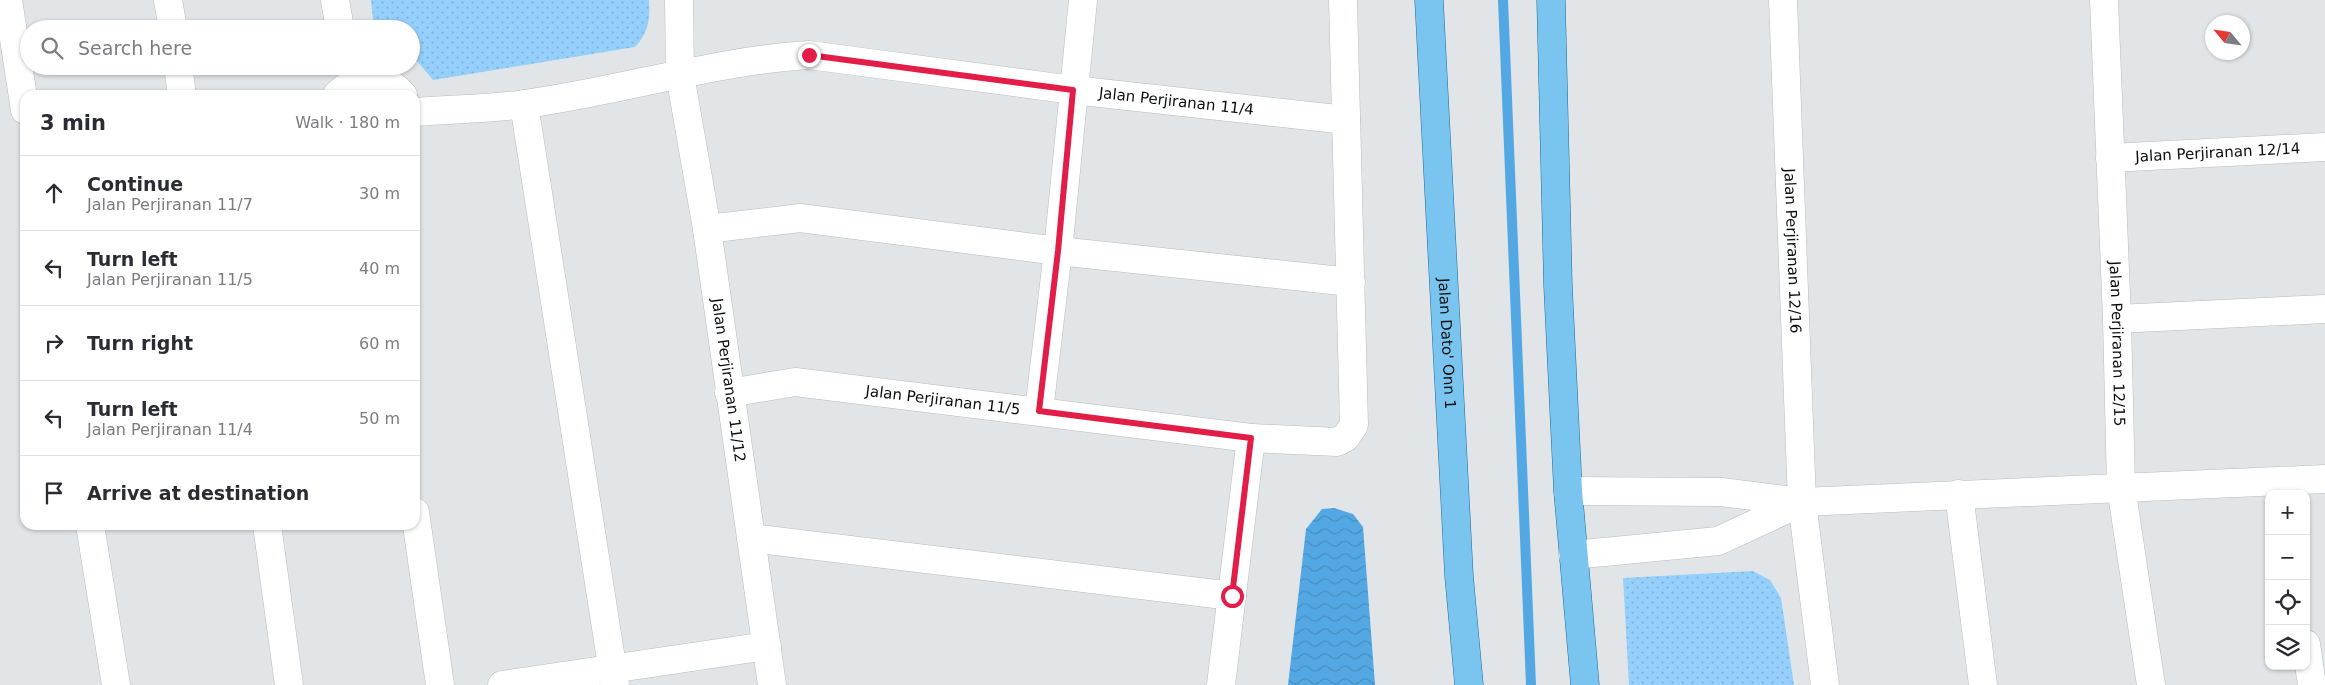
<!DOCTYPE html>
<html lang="en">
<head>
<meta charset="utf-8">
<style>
  body { margin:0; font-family:"DejaVu Sans",sans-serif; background:#f2f2f3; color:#2b2b33 }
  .controls { position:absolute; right:15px; bottom:15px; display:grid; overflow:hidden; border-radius:10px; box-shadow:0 1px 4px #0004 }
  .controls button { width:45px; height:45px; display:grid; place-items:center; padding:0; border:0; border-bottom:1px solid #e1e1e2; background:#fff; color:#2b2b33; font:25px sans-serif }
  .compass { position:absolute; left:2205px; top:15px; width:45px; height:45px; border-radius:50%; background:#fff; box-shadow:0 1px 4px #0004; rotate:299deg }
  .stop { position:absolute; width:15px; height:15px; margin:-11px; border:4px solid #e11d48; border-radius:50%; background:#fff }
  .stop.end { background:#e11d48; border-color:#fff; box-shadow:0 1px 5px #0008 }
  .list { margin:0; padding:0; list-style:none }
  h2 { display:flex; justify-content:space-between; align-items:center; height:65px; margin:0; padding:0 20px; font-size:21px }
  h2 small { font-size:16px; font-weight:400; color:#7c7c81 }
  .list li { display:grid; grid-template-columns:32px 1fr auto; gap:15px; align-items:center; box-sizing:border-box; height:75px; padding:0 20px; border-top:1px solid #e1e1e2 }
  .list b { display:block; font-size:19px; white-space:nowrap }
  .list p { margin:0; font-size:16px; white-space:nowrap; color:#7c7c81 }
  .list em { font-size:16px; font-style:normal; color:#7c7c81 }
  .icon { flex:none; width:28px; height:28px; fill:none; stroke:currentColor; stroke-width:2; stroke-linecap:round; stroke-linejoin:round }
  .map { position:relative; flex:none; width:2325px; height:685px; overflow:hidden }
  .search { position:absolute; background:#fff; box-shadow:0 1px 4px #0004; left:20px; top:20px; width:400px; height:55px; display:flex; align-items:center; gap:12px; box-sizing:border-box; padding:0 18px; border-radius:28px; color:#7c7c81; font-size:19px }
  .panel { position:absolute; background:#fff; box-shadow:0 1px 4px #0004; left:20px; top:90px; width:400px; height:440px; border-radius:15px }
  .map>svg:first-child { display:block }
</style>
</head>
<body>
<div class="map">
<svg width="2325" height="685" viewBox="0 0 2325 685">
  <defs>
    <pattern id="grass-dots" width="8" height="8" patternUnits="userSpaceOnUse" patternTransform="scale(1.25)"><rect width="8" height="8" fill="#95d0fc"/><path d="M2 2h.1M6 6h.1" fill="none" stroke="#7fb1d7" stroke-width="1.8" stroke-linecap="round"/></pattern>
    <pattern id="water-waves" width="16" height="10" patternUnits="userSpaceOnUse" patternTransform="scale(1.25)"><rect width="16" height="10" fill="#53a8e4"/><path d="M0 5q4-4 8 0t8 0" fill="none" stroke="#478fc2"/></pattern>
  </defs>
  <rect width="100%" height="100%" fill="#e1e5e8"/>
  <!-- grass -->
  <path fill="url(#grass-dots)" d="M371,0h278c1,19 0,32 -14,47l-202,33 -15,-18 -7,-4v-29h-37z
    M1753,571l17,9 11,18 13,87h-165l-6,-107z"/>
  <!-- water -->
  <path fill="url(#water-waves)" d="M1334,508l19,6 10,13 12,158h-87l18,-156 16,-20z"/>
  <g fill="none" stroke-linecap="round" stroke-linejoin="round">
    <!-- stream -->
    <path stroke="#53a8e4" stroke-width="10" d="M1503,0l28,685"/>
    <!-- minor casing -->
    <g stroke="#b8bcbf" stroke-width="29">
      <g id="minor">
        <path d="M8,0l17,110"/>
        <path d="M168,0l5,29"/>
        <path d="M335,0l5,29"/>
        <path id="s1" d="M679,0l1,75 27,154 65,456"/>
        <path id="s2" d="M1783,0l19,502 23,183"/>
        <path id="s3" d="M2104,0l13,319 4,168 30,198"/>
        <path d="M178,66l4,29"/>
        <path d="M337,95c18,-19 48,-21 66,0"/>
        <path d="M524,104l91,581"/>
        <path id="s4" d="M415,112c36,-3 74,-3 110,-8 95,-13 188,-43 284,-49l264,35 273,30"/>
        <path id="s5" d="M2110,158l215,-11"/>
        <path d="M707,229l93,-11 258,33 293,31"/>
        <path d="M2117,319l208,-10"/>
        <path id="s6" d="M729,393l66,-11 456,56 86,4 9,-5 8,-12 -11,-425"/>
        <path d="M1039,411l19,-160 25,-251"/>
        <path d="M1568,491l153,1 81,10 523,-23"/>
        <path d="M1959,494l24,191"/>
        <path d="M415,512l25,173"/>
        <path d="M90,525l26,160"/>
        <path d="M267,525l22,160"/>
        <path d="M751,538l481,58"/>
        <path d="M1573,555l145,-14 84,-39"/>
        <path d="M2306,644l6,41"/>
        <path d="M502,685l265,-39"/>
        <path d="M1221,685l30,-247"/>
      </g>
    </g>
    <!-- major casing -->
    <g stroke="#1a6b9a" stroke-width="29">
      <g id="major">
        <path id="s7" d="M1429,0l30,576 10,109"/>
        <path d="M1551,0l7,286 10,205 17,194"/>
      </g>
    </g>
    <!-- minor -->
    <use href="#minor" stroke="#fff" stroke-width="28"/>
    <!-- major -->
    <use href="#major" stroke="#7ac5f0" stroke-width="28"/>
  </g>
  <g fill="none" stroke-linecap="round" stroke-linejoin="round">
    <!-- route -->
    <path stroke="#e11d48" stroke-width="6" d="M809,55l264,35 -15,161 -19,160 212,27 -19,158"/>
  </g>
  <g text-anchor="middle" stroke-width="5" stroke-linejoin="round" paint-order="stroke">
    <!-- street labels -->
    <g font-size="15" fill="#0b0d0e" stroke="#fff">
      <text dy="5" stroke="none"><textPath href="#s4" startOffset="769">Jalan Perjiranan 11/4</textPath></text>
      <text dy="5" stroke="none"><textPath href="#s5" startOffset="108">Jalan Perjiranan 12/14</textPath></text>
      <text dy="5" stroke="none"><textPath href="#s2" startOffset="251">Jalan Perjiranan 12/16</textPath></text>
      <text dy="5" stroke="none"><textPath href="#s7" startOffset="344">Jalan Dato' Onn 1</textPath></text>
      <text dy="5" stroke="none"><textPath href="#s3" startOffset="344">Jalan Perjiranan 12/15</textPath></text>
      <text dy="5" stroke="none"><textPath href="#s1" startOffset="384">Jalan Perjiranan 11/12</textPath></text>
      <text dy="5" stroke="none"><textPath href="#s6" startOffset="216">Jalan Perjiranan 11/5</textPath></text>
    </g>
  </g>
</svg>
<div class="controls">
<button>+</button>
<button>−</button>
<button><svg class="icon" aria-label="locate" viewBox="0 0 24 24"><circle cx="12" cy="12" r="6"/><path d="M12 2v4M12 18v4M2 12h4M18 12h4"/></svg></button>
<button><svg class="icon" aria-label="layers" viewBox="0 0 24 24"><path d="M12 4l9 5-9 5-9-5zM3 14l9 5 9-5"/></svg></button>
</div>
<svg class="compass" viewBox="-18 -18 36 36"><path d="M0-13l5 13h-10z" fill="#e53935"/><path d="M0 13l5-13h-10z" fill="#7c7c81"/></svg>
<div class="stop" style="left:1232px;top:596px"></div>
<div class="stop end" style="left:809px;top:55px"></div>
<div class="search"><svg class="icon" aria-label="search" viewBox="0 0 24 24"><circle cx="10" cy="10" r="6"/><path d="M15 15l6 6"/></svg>Search here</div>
<section class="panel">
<h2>3 min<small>Walk · 180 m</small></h2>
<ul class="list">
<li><svg class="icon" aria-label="ahead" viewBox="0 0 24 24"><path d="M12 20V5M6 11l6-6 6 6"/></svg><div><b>Continue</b><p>Jalan Perjiranan 11/7</p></div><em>30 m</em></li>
<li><svg class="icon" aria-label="left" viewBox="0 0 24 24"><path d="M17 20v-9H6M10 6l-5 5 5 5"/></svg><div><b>Turn left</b><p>Jalan Perjiranan 11/5</p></div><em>40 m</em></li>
<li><svg class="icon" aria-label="right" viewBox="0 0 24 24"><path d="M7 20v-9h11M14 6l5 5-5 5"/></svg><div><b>Turn right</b></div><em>60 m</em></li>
<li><svg class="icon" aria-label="left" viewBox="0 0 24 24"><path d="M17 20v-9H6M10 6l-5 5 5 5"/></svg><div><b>Turn left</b><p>Jalan Perjiranan 11/4</p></div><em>50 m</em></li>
<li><svg class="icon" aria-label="arrive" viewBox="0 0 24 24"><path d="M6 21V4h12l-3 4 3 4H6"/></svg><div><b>Arrive at destination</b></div></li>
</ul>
</section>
</div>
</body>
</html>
